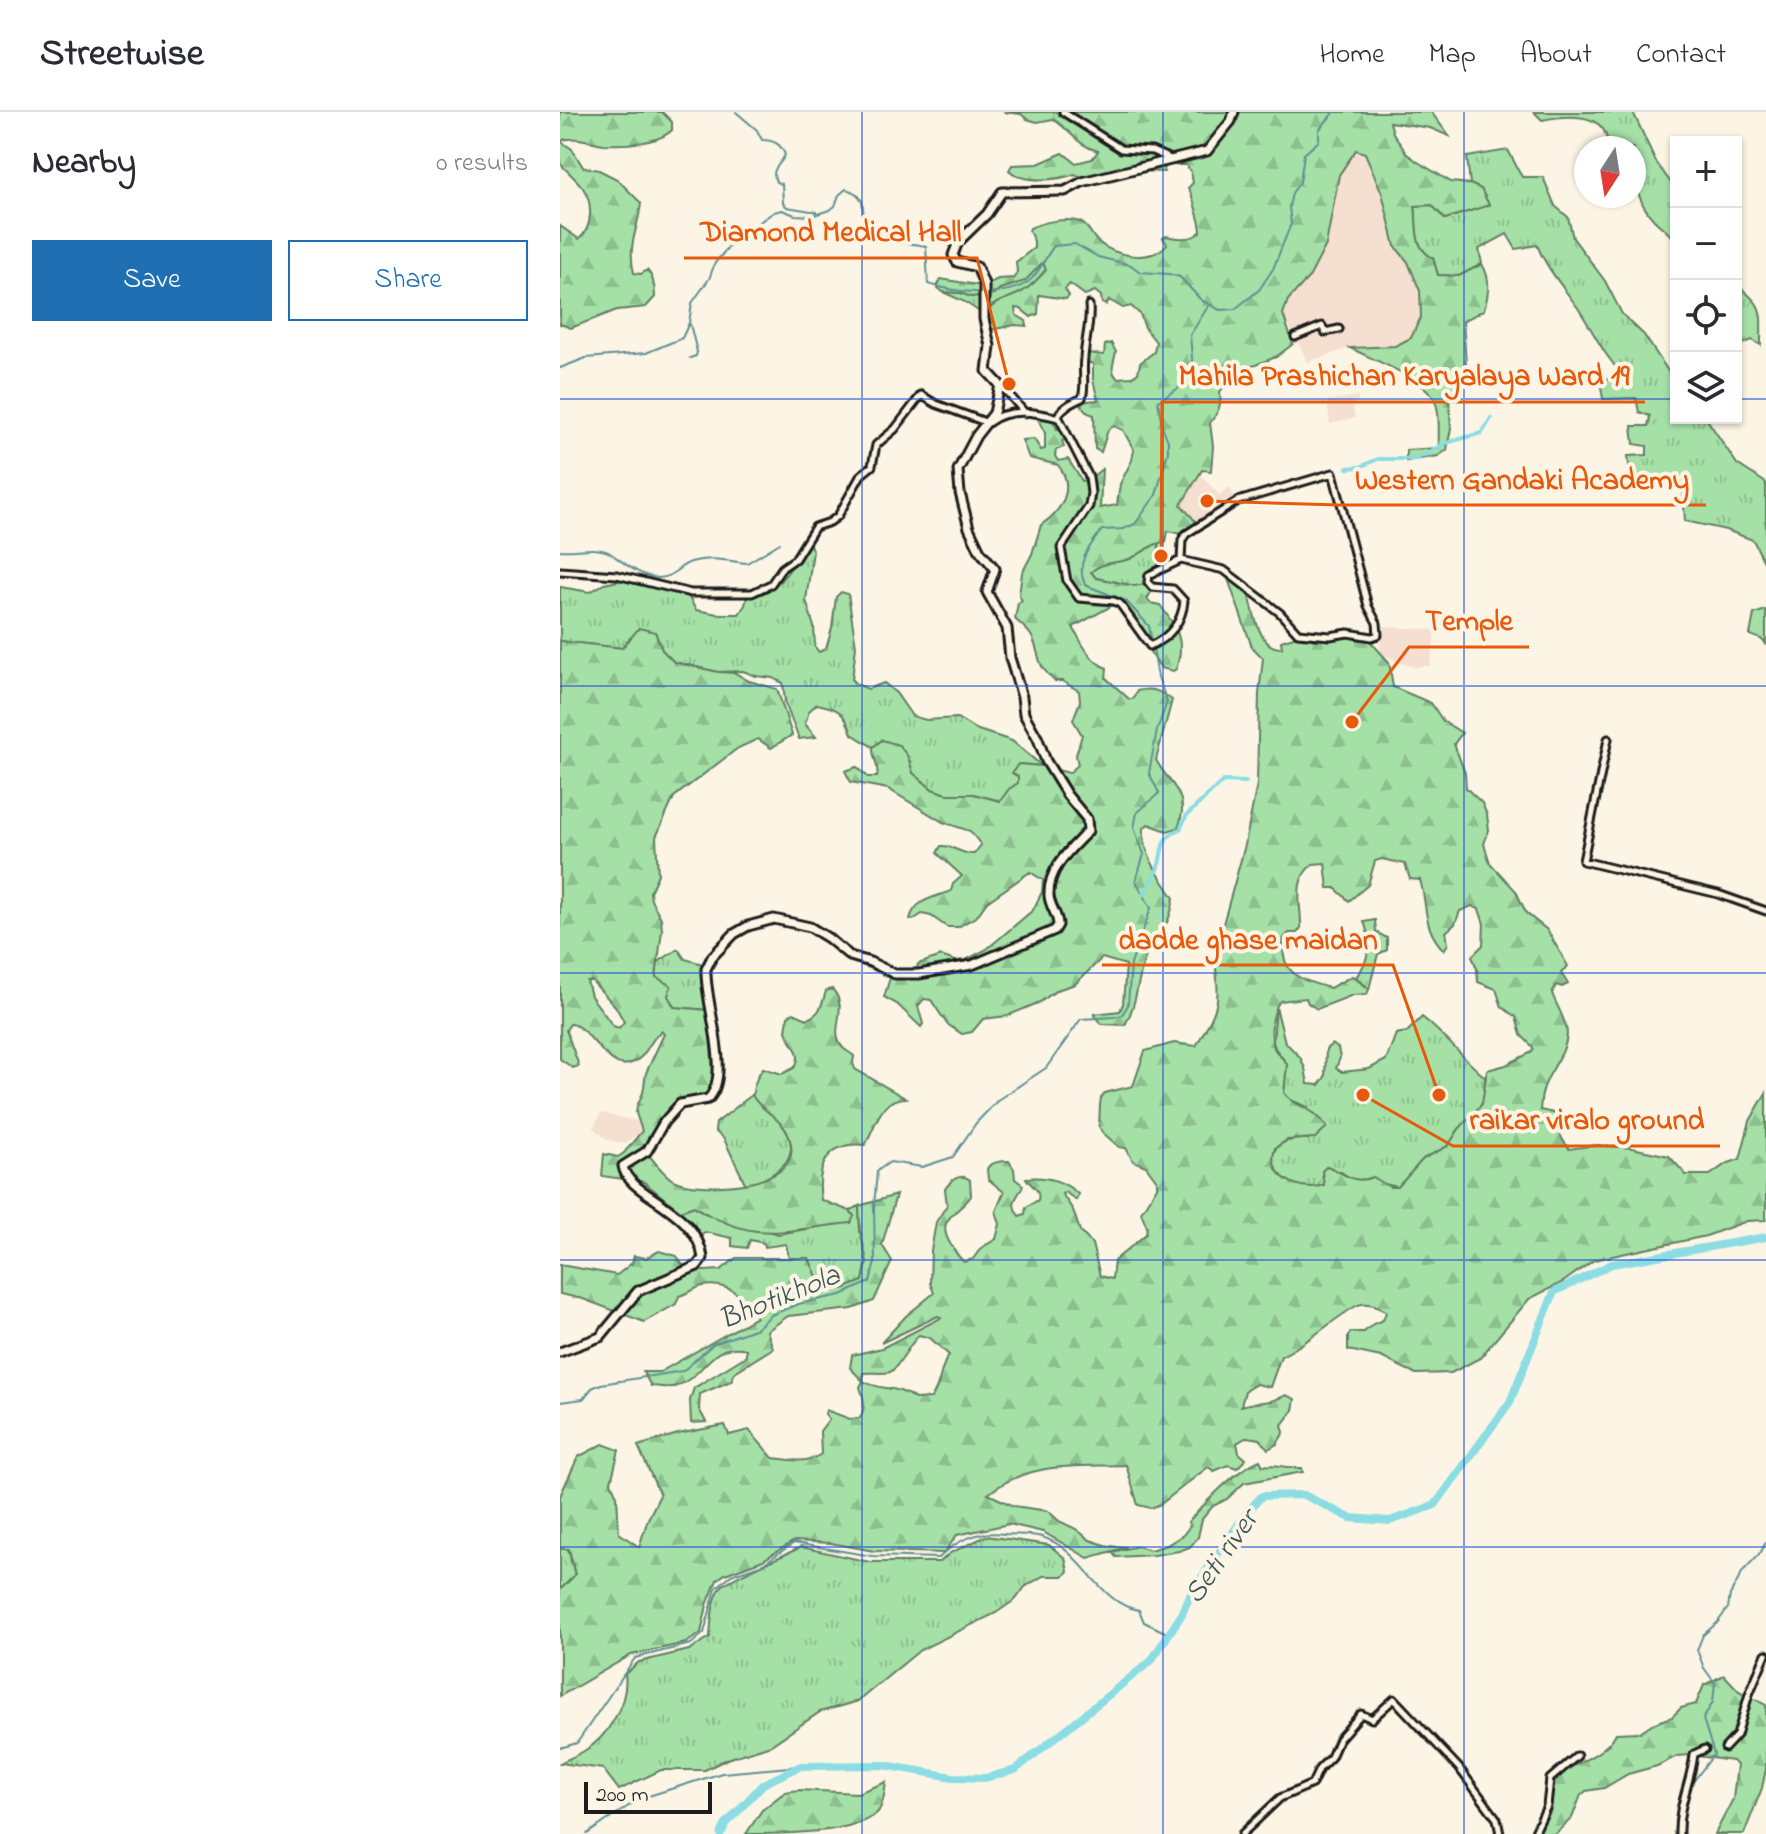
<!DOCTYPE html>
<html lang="en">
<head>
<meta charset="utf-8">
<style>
  body { margin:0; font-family:"Indie Flower",sans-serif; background:#f7f7f7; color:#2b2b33 }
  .controls { position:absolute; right:24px; top:24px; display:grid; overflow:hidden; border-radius:0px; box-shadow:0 2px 6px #0004 }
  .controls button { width:72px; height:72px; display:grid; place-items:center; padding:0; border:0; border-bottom:2px solid #e1e1e2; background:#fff; color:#2b2b33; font:40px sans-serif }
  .compass { position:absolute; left:1014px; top:24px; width:72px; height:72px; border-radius:50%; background:#fff; box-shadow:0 2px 6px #0004; rotate:192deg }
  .scale { position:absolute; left:24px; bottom:20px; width:128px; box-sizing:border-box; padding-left:8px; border:4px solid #1c1c1c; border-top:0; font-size:22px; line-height:28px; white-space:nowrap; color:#1c1c1c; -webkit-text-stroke:6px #fcf5e5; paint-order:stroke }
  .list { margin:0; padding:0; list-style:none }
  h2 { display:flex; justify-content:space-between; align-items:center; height:104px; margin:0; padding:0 32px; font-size:34px }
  h2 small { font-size:26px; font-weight:400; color:#7c7c81 }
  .actions { display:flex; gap:16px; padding:24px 32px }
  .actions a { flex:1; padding:18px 0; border:2px solid #1f6fb2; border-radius:0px; text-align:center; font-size:28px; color:#1f6fb2 }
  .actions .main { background:#1f6fb2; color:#fff }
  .icon { flex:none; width:44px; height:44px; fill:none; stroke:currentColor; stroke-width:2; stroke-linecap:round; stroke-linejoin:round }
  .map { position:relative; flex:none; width:1206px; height:1722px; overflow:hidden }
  header { display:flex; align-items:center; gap:48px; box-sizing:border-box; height:112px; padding:0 40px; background:#fff; border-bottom:2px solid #e1e1e2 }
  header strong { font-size:38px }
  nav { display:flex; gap:44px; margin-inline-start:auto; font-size:28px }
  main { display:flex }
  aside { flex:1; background:#fff }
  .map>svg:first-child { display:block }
</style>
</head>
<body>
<header>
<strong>Streetwise</strong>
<nav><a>Home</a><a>Map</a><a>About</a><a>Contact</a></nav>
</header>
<main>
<aside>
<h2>Nearby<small>0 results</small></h2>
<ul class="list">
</ul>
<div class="actions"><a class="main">Save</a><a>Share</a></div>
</aside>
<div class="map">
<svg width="1206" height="1722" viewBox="0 0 1206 1722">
  <defs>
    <pattern id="grass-tufts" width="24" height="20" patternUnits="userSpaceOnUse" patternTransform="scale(2)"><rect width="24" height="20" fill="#a5e1a7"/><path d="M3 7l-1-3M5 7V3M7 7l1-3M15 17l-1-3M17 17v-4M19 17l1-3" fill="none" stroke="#8dc08f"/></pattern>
    <pattern id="forest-firs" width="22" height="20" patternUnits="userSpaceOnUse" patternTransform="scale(2)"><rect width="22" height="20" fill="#a5e1a7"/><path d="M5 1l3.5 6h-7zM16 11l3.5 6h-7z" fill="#8dc08f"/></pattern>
  </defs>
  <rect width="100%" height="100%" fill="#fcf5e5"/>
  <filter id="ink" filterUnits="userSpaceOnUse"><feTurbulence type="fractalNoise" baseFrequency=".0125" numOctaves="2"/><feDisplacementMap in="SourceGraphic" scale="16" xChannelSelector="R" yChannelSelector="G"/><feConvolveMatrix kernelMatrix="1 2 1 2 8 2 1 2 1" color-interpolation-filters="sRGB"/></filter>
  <g filter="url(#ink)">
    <!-- built -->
    <path fill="#f5dfd0" d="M796,38l8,3 18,40 13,53 13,16 12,29 1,26 -10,21 -17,8 -44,2 -42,14 -25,-48 5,-14 22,-24 29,-101z
      M798,284v5l-6,3 3,14 -25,6 -3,-23z
      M640,362l19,21 11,-8 5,10 -37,27 -17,-18z
      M821,514l55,4 -6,36 -15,1 -15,-4 -20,-11z
      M41,1001l36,8 5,9 -17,14 -17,-4 -15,-12z"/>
    <!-- grass -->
    <path fill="url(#grass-tufts)" stroke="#607e62" stroke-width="2" d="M974,0h99l23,50 20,28v53c-5,-10 -14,-15 -22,-23 -20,-21 -20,-45 -20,-72h-36l9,-9c-5,-27 -42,-24 -65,-19z
      M948,38l14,27h21l12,29 13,11 5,21 32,43 17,33 22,21 32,48v35h30l31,46 29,19v83l-13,-26 -27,-10 -41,-9 -2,-29 -12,-11 -41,-7 -2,-18 19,-1v-9l-13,-2 -2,-18h16l2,-10 -11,-4 -3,-14 -33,1 -3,-19 24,-4c-21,-21 -30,-44 -46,-68 -15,-21 -31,-39 -41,-63l-21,4 -9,-15 -28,15 3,15 -23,12 -21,-1 -5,-17c-21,-11 -15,-31 -18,-52l17,-1 13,14 43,-14 -7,-16 -11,-5 -3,-27z
      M483,149l3,8c-7,9 -13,17 -24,23 -18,10 -23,5 -38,23l-19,-13 -22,-10 18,1 10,4 22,-3 7,-5 16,-5z
      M1176,172c29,23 25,25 25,61l-9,-5 -15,6z
      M248,429l5,10 -7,49 8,27 1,20 4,5 7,-3 6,-21 4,-31 5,-5 7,2 8,52 -4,34 4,4 12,5 16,-6 12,10 16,23 14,4 31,-2 18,11 37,12 30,25 -21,-2 -6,11 3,1v7l-17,18 -28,-7h-26l-15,-5 -19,-16 -5,-16 -26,-17 -9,7 -21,-13c-7,-21 -13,-26 -35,-30l-8,7 -4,13 11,13 -17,2 -14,-36 -2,-20 -10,-5 -17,-2 -13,-5 -25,1 -44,-10 -12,-12 -7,-18 -25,6 -8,10 -62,-7v-54l30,5 14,-8 23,-5 60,15 9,16 22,4h21l6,-9 2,-9c6,0 14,-1 19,-4 17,-9 33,-35 42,-51z
      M599,430l-1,26 -9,4 -4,12 -10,2 -39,-8 -5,-6 8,-7 31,-6z
      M1206,498v34l-5,-5 -11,-4 4,-21z
      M815,808l1,12 11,6v12l-9,4 -9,35 -13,-12c14,-17 16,-36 8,-55z
      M118,837l7,10 18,5 -1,19 6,27 -34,-3 -18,-30 2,-15z
      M716,895l9,35 15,15 5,11 3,16 11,1 6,-8 1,-28 6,-5 6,4 2,10 -4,10 6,4 27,-3 17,-9 10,-26 11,-2 15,-15c23,18 40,41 63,60l-1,21 -6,12 -19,19 -11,17 -25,13 -25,28 -32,-7h-13l-12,-8 -19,-1 2,14c-45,15 -80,-49 -16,-46v-32l-20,-8 -4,-6 3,-29 -12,-16 -2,-6z
      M193,982c5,12 19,18 27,28 28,33 -3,55 -34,63l-22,-46 -9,-8 1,-8z
      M134,1094l10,7 74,21 51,-9 25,-9 -4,-5 9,-5 1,24 7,31 -4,20 -20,8 -23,-5 -13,4 2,-30h-20l-3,-14 -21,3 -1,-4 -14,-3 -3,8 -15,-2v-8l-27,-6 -5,3 -20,-24z
      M426,1424l63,9 16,13 3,13 -4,5h-21l-18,11 -9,12 -20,14 -76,37 -62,51 -38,11 -49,33 -44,14 -22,11h-44l-42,20 -16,-21 -43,-6c7,-4 16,-7 24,-12 24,-14 45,-49 41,-77l14,-12 50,-12 21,-13c1,-15 2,-37 11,-50 5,-8 65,-32 80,-40l69,15h70l10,-9z
      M8,1436l7,27 -15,15v-41z"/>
    <!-- forest -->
    <path fill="url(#forest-firs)" stroke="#607e62" stroke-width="2" fill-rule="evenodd" d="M0,0h102l10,10v8c-14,14 -48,15 -68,14 -14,-2 -30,-9 -44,-3z
      M443,0h428l18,24 -19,-8 -40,-6 3,11 14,21 11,8 33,20 19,2 11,5 8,16 -44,14 -13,-14 -17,1c3,21 -3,41 18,52l5,17 21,1 23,-12c9,15 7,29 2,46l-21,11 4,58 -7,10 -11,8 2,31 -4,22 -9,6 -32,5v-11l33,-2c-1,-14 2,-39 -6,-51 -11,-19 -63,-39 -83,-49l45,-2 16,-8 10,-21 -1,-26 -12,-29 -13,-16 -13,-53 -17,-40 -9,-3 -17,25 -13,70 -16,31 -22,24 -5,14 10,30 -17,13 -44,17 -12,18c2,13 -2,21 -10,31l3,23 -2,25 -9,-1 -21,35 17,19 -16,10 -14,-3 -2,11c-16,1 -23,12 -37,17 -14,5 -26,2 -38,13l5,6 39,8 10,-2 4,6 4,-1 -6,10 3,4 10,2c17,23 26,36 16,64l-3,2 -12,-3 -34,-50 -12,-14 -42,23c8,15 17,35 34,41l-1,10 23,21h4l4,-8c15,-4 23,0 35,9l-16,60c14,26 35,34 22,68l-11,3 -19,-7 -4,4c-2,26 17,50 30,70 -2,13 -5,25 -14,35 -4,5 -8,9 -11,15 -12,26 -10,52 -24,77l-23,-1 -8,-10 26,-3 3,-7 3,-39 -24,-7 -27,26 -18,6 -17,12 -33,14 -24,3 -11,13 -10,2 -15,-10 -16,-24 -7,-1 -6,7 5,18 -2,3 -24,-23 -13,-7 6,-19h24l4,-14 23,-8 14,5 11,-1 21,-11 46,-39 9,-18 1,-12 -13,-8 -43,30 -10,14 -19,11h-11l-16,-11 -9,-2 -9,6 -3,-1c5,-20 24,-21 41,-28l2,-7 9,-8 -25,-23 4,-7c12,-1 21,9 33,8l7,-9 -11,-14 -27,-9 -55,-33 -37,-7 -6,-11 12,-4 11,10h9c3,-11 -5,-19 -4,-30l9,-7 17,5 9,12 5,16 19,16 15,5h26l27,7 9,-12 9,-6v-7l-6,-3 6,-9 24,2 27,7 9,-8 -2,-10 6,-20 -9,-15 7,-19 -1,-10 -17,-10h-7c-20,-18 -13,-20 -22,-42 -3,-8 -12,-14 -18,-20l3,-16 4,-2 -3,-6 3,-22 10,-19 9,-29c21,-14 35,-37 17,-60l-29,-7 -7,-18 12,-1 7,11 4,-1v-16l-8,-16 15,1 5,11 5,-2 6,12 -6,2 2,6 -8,3 -1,6 3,5 10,-2 14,22 5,-1v8l5,2v-13l10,-8 -2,39 17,-3 3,-21 12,-24 2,-10 -11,-20 -9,-4 -6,4 -7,22 -6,-3 -1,-34 -6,-2 -10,-11 20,-2 -5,-20v-16l-8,-3 1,-8 18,2 1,-10 6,-2 5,9c-2,11 -7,17 1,26l15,-1 6,-4 2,-10 14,-11 2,-10 -11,-14 -5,-14 -9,-8 -8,2 -14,-8 -3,5 -4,-2 -1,-7 -6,-5 -10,4 -15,-11 -5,5 4,7 -3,3 -27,-4 -1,19 -7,3 -10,-8 -6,-1 1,7 10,6 1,5 -12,-1 -25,5 -6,-15c15,-18 20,-13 38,-23 10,-6 17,-14 24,-22l-3,-8 -18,19 -25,8 -6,5 -23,3 -10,-4 -18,-1 -6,-5 4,-8 42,7 15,-7 16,-1 3,-6 -1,-10 18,-14v-7l-5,-10 1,-3c12,-6 37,-11 50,-6 9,4 11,13 17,19 17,15 54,23 70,3l-4,-6 3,-2c12,3 27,5 35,-5 0,-7 -9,-37 -13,-43l5,-5 -2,-11 -5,-7h-21l-1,7 -28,-1 -48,15 -3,-7 -10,-5c-16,6 -52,10 -66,-4l3,-5 26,-1 25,-11 13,10 16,-4 6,-8c-20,-5 -28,-21 -45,-32l-16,3 -10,-3 -6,-5z
      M0,29l12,8 11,18 16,3 18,9 24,24c-3,27 -14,42 -7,70l7,1 6,-4c7,7 8,17 8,27l-9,10 -29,3 -46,18 -11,-4v-98l19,13c14,-11 14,-37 4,-51 -6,-9 -16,-16 -23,-25z
      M668,467l20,11c5,18 10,60 34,58l-1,-7 19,-6 14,5 36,-4 20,5 19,21 4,25 38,16 12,18 19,12 -8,11 11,29 1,15 16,15 5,12 2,15 -5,14 6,19 26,28 10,22 21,17 21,36 -7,7 7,11 -6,3 -6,-2 -4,8c4,13 15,27 15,41 -1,18 -13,31 -20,46 -5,9 -6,19 -7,30l18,4c-2,15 2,23 11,35l28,-4 35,3 37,8 17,19h24l16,-11 14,-5 10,-38 16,-28v127l-19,1 -41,15 -112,24 -31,22 -34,17 -49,59 -29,15 -35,1 -35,-17 -33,-7v-14l3,-4h13l9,-8 10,-4 3,-8c-7,-7 -21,-11 -30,-6 -26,15 -47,37 -75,50l-11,31 -14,-3 -11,7 -4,15c17,-5 29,-2 45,-11l9,4 -2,11 -11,15 2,7 -7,12 -9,5 -8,-10 -13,-2 -10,6 2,10 7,6 -9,9 -9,-3 -14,6 -6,-4 -47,37 -10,4 -13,-3 -12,-40c-50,2 -97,-4 -138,29l26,12 34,5 11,10 17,8 14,11 18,6 19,1 -39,11 -45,-26 -34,-8 -52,11 -13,18 -70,-2 -43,-8 -37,-2 -31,19 -38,14 -8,6 -10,25 -6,28 -15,10 -55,12 -71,41v-106l15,-15 -6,-26h-9v-53l18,-39 25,-13 16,6 -8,32 6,14 2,37 20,14 9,-28 12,-24 -22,-49 40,-12 47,-9 4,10 20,-5 24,28c15,2 35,6 48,-4l-1,-23 9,-12 -4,-5 1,-4 24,9 10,-1c6,-11 4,-20 0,-31l3,-6 -13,-13 2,-13 30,-7 59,-30 -3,-2 -57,27 25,-27 28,-23 -4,-10 1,-32 5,-29 11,-17 -2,-16c6,-9 16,-17 25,-9l1,16c-13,19 -37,22 -20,49 4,6 7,12 13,17l9,-3 8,-11 15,-9 4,-15 -4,-13 8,-19 -16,-13 -1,-10c3,-7 15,-8 22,-8l5,8 1,10 8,6c-4,12 -15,16 -4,31l6,-2 1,-7 12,-7c3,-12 -7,-13 -12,-22 19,-2 37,2 52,16l-2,6 -11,-8 -3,2 11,16 7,21 12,13 8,32 12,3 2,-18 32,-27 1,-7 -6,-15 16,-25v-6l-11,-15 -13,-5 -7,-13 -7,-1 -17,-15 -3,-6 1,-21 1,-7 4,-5 28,-7 12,-35 29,-8 22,3c22,-39 25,-40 19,-85l14,-18 -7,-15 23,-83 12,-61 2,-90 4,-36 -11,-11zM822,747l23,5 5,15 10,1c8,25 2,49 24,70l4,-6 -2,-12 9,-8 5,-13 12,-5 7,3 5,15 -1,21 -11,11 5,13 1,13 18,7 6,18 14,10 5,18 12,12 -1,5 -26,13 -19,5 -5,34 -23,25 -11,17 -25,13 -25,28h-8l-17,-10c-19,8 -29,-4 -46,-11l-5,5 2,14c-24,8 -59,-9 -49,-37l12,-8 28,-2 12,-11c-12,-20 -32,-19 -43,-34l3,-29c-4,-6 -10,-10 -13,-16 -5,-13 -2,-37 6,-47l26,-3 2,5 9,6 36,-14 14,-1 2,-5 -17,-13 -22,12c-29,-7 -52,-15 -46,-50l5,-5h8l4,-5c1,-23 -10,-47 12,-64l12,-1 3,25h7l14,13 19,-16 7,-24zM359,1223l11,3 19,17c-10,12 -7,30 -18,43l-16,1c-17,-14 -35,-8 -52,-18v-8c9,-1 20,1 27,-1 7,-2 20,-29 29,-37z
      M79,516l16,4 7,18 12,12 44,10 17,1 14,8 28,8 15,46 -21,13 -13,-9 -20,9 -64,49 -18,40 2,37 -8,18 1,8 10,18 1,12 -6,47 15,9 -3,10 6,11 34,3 6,73 -6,12 -25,4 -10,8 -14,14 -12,32c21,24 21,31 55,33 29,2 109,-3 85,-54 -6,-13 -32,-27 -34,-36 -1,-7 5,-22 10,-28l19,6 12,-6c11,-16 -4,-23 -8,-37l2,-15 6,-3 13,6c14,-5 15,-15 19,-28l6,-2c19,19 -5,41 11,59 3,3 8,5 11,8l-1,7 2,6 50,29c-25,0 -30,30 -40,47 -37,-4 -49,20 -44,55l29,11 4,5 -3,7c-65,6 -95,23 -157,-17l-14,5 -36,-29 -42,-6 2,-22 14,3 6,-4 18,-22 -6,-18 1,-7 6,-13 3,-20 18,-39 -3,-3c-10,9 -12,17 -19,25 -31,31 -49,-31 -72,-32l-4,6 13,36 -6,2 -13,-9v-418l62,7zM27,869h5l24,26 8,15 -5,6 -6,-2 -22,-30z
      M336,1083l-14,50 10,16 -18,40 -22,8 -64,7 -21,15 6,17 -38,24 -4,9 -31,13 -1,15 7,13 -15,1 -1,-23 4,-12 52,-32v-7c-35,-8 -40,26 -69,37 -7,3 -18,0 -26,0l-8,-14h17l96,-55c-11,-20 -28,-35 -53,-31 -7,1 -15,8 -24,10l-3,8 -32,18 -61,-23 -23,-5v-29l57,10 15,-12 2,-7 12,2 13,-7 18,5 10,16 34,-2 15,-12h73l11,26 23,5 20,-8 4,-19 -7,-32 -1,-24z
      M700,1348l3,6c13,-3 25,3 39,2l1,4 -59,11 -17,16 -14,7 -11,13 -4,18 -8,10 -11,4 -25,4 -38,2 -4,-5 26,-6 12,4 17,-5 16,-10 7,-9 -2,-4c20,-22 46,-51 72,-62z
      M1164,1563l15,16 27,14v64l-4,19 -18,46h-29l18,-35 4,-34 -5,-4 -41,-6 -14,1 -20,10 -29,8 -24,14 -18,3 -5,4 -9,23 -17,16h-19l14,-21 5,-36 14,-12 3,2c16,-9 36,-17 44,-34l24,-1 12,-8 20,-7 9,-9 15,-4 8,-19z
      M326,1670c-1,9 -2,21 -8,30 -22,22 -98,22 -132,22l16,-24 23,-18 14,-2 59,3z"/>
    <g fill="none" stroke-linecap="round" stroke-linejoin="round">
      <!-- stream -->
      <path stroke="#5f8f93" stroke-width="2" d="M176,0l21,18 5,10c12,0 19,4 23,15 -5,11 -15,13 -9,27l6,2 1,19 4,4 30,5
        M130,246l6,-2 1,-4 -7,-28
        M0,256l26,-10 60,-5 36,-15 7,-15 3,-20 17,-24 6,-16 20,-24 39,-27 8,-2 13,5 16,1 19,-6 5,-4 4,-11 7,-6c28,8 10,28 23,42 12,13 40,11 57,15l2,38c27,8 75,15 100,-2 12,-9 17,-25 26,-36l21,-2 23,13 33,8 9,7 29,2 11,3 21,23 19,10 15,-1 24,-19 14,-21 18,-45 -2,-17 3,-14 8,-11 4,-28 15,-13v-11l15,-18
        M0,438c14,2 38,-5 50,3 13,9 30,24 48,25 15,0 20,-12 33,-16 19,-6 37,-1 56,1l33,-20
        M0,1290l23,-3 9,-11 9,-4 82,-13 30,-27 44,-16 14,-13 27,-11 43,-9 29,-13 5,-20 -1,-55 3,-36 13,-9 32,5 31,-10 23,-34 23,-24 47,-31 35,-49 33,-2 8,-2 6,-10 3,-41 20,-56 -15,-27 8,-27 -10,-26 3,-15 22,-20 -10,-20 8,-43 10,-28 -9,-25 -9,-51 -23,-25 -41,-16c-10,-22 4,-38 17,-55l21,-1 12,-5 21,-29 12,-43v-11l-6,-15 -4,-25 27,-17 8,-15 -3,-34 19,-30
        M0,1636l17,-5 58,-85 56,-14 13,-11 12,-45 15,-13 32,-11 31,-21 78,13 67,2c20,-20 39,-27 66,-24 12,1 26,0 37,3 41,12 56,67 97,73l5,12 25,12
        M1130,1674l24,-32 -11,-35 10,-17 2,-19 -11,-15 -7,-18 6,-15 14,-12 11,-15 2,-13 13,-24 18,-19 5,-10
        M27,1722l52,-35 83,-26 79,-7"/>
      <!-- canal -->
      <path stroke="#8bdce3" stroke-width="4" d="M787,356l13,-1 18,-8h38l30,-16 36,-10 9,-15
        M583,783c7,-9 16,-25 17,-36 3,-17 4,-22 20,-30l7,-14 36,-34 23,1"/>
      <!-- river -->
      <path stroke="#8bdce3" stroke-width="8" d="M161,1722l5,-10 37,-40 38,-18 83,-1 69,12 32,1 30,-8 136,-109 31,-47 9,-21 56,-81 15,-16 42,-1 46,23 40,3 45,-16 75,-103 44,-110 58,-28 154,-27"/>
      <!-- street casing -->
      <g stroke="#1c1c1c" stroke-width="11">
        <path id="street" d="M503,0l58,37 31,2 21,9
          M735,225l27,-11 3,6 14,-3
          M441,273l24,28
          M497,306c4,-11 15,-15 25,-20 4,-13 0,-27 2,-40 1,-17 7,-37 5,-53
          M0,459l57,4 74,18h61l19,-9 11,-16 13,-9 20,-32 15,-5 8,-6 23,-41 11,-9 4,-21 19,-16 26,-34 15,9 52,19c20,-16 48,-11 71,-5l30,59 2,16 -2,13 -28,42 6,33 12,17 35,3 6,3 30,42c20,-9 32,-23 34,-45l-11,-12 -21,-2 -4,-5 1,-7 32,-15 1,-20 4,-6 52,-33 95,-28 35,133 9,17 1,12 -6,2 -24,-4 -18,3 -32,-3 -18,-20 -56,-43 -43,-10
          M1048,627l-25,122 135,33 48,17
          M1165,1636l12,-13 12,-41 17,-40
          M682,1722l38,-36 32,-14 7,-15 12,-12 8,-18 22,-25 11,5 22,-20 65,69 38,51 3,15
          M974,1722l13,-28 3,-27 27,-23
          M1119,1722c-1,-29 12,-52 15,-80l11,-5"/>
      </g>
      <!-- secondary casing -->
      <g stroke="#1c1c1c" stroke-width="13">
        <path id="secondary" d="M0,1240l40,-15 38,-46 59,-25 6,-8c-7,-51 -76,-62 -80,-92l24,-15 17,-29 16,-18 28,-5c25,-24 -4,-97 -2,-130l6,-12 22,-23 14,-8 26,-7 36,8 18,11 22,18 20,6 25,12h24l53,-9 83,-35 3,-5c0,-11 -9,-19 -9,-30 -1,-27 22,-46 39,-64l-1,-12 -20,-24 -21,-34 -8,-22 -14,-25 -2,-17 -12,-39 -3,-30 -20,-36 8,-23 -15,-18 -11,-23 -9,-35 -2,-23 18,-34 18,-23 6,-28 -13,-14 3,-25 -6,-27v-35l-7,-17 -20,-5 -4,-7 5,-13 29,-28 15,-22 63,-1 17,-9 125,-31 24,-30 3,-9"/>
      </g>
      <!-- street -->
      <use href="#street" stroke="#fcf5e5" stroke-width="5"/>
      <!-- secondary -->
      <use href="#secondary" stroke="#fcf5e5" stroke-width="7"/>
    </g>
  </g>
  <!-- grid -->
  <path fill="none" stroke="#1d4ed8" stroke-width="2" stroke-opacity="0.55" d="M302,0v1722M603,0v1722M904,0v1722M0,287h1116M1176,287h30M0,574h1206M0,861h1206M0,1148h1206M0,1435h1206"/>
  <g text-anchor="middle" stroke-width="8" stroke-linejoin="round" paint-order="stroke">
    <!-- water labels -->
    <g font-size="30" font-style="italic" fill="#3d5658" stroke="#fcf5e5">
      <text transform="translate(219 1184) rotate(-22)" y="10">Bhotikhola</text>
      <text transform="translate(660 1444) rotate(-55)" y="10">Seti river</text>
    </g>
  </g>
  <!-- callouts -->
  <path fill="none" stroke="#e8590c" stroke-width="3" d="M449 272L417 146H124M601 444L602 290H1085M647 389L779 393H1146M792 610L849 535H969M879 983L833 853H542M803 983L893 1034H1160"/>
  <g fill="#e8590c" stroke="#fcf5e5" stroke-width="3">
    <circle cx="449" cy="272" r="8"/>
    <circle cx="601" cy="444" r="8"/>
    <circle cx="647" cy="389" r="8"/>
    <circle cx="792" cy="610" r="8"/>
    <circle cx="879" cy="983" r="8"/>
    <circle cx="803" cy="983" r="8"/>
  </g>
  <g font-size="30" text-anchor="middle" font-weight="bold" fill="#e8590c" stroke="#fcf5e5" stroke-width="8" stroke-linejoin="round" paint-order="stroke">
    <text x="271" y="129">Diamond Medical Hall</text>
    <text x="844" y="273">Mahila Prashichan Karyalaya Ward 19</text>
    <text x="962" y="377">Western Gandaki Academy</text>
    <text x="909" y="518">Temple</text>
    <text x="688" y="837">dadde ghase maidan</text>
    <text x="1027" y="1017">raikar viralo ground</text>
  </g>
</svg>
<div class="controls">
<button>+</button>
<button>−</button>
<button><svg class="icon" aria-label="locate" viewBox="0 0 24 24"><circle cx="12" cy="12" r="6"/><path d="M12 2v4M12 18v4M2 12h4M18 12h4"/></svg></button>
<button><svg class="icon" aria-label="layers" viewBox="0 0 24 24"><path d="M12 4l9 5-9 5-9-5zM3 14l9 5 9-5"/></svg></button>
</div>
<svg class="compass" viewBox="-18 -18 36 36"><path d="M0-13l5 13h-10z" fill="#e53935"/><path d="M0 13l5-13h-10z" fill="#7c7c81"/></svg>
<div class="scale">200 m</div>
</div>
</main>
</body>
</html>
